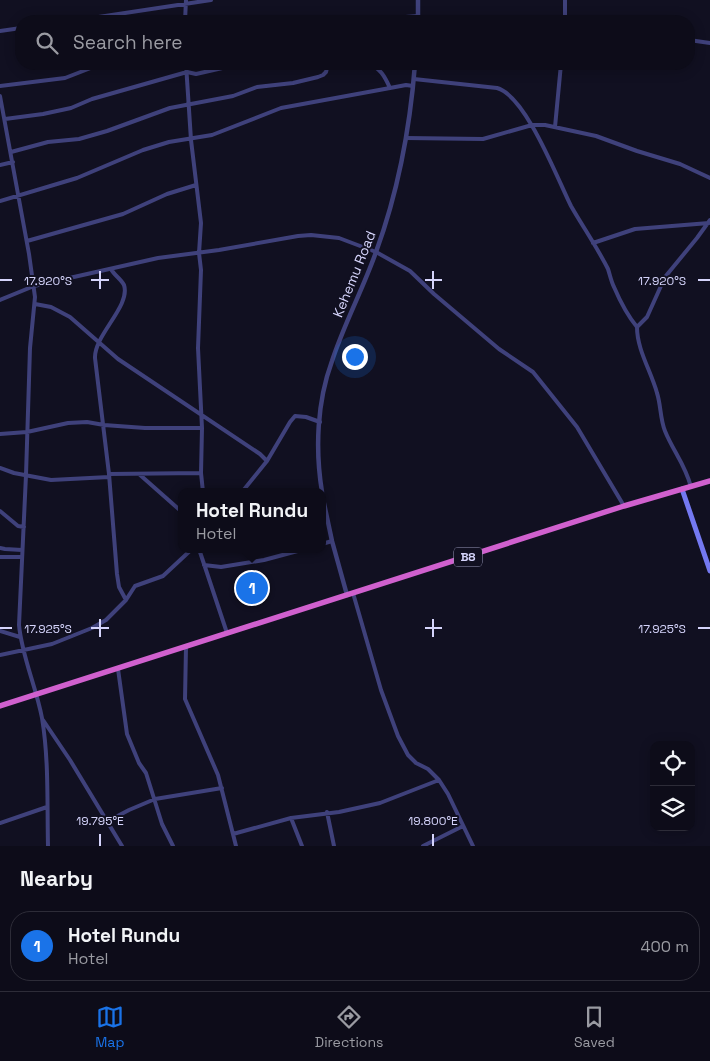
<!DOCTYPE html>
<html lang="en">
<head>
<meta charset="utf-8">
<style>
  body { margin:0; font-family:"Space Grotesk",sans-serif; background:#161522; color:#f1f3f6 }
  .controls { position:absolute; right:15px; bottom:15px; display:grid; overflow:hidden; border-radius:10px; box-shadow:0 2px 12px #0003 }
  .controls button { width:45px; height:45px; display:grid; place-items:center; padding:0; border:0; border-bottom:1px solid #2d2c38; background:#0d0c19; color:#f1f3f6; font:25px sans-serif }
  .you { position:absolute; left:354px; top:356px; width:18px; height:18px; margin:-12px; border:4px solid #fff; border-radius:50%; background:#1a73e8; box-shadow:0 0 0 8px #1a73e833 }
  .badge { display:grid; place-items:center; width:32px; height:32px; border-radius:50%; background:#1a73e8; color:#fff; font-size:16px; font-weight:700 }
  .pin { position:absolute; translate:-50% -50%; border:2px solid #fff; box-shadow:0 1px 5px #0006 }
  .popup { position:absolute; left:178px; top:488px; width:148px; height:65px; box-sizing:border-box; display:grid; place-content:center; border-radius:10px; background:#0d0c19; filter:drop-shadow(0 1px 4px #0005); font-size:16px; white-space:nowrap; color:#9a9ba2 }
  .popup b { font-size:19px; color:#f1f3f6 }
  .popup::after { content:''; position:absolute; left:50%; top:100%; margin-left:-10px; border:10px solid transparent; border-top-color:#0d0c19 }
  .list { margin:0; padding:0; list-style:none }
  h2 { display:flex; justify-content:space-between; align-items:center; height:65px; margin:0; padding:0 20px; font-size:21px }
  h2 small { font-size:16px; font-weight:400; color:#9a9ba2 }
  .list li { display:grid; grid-template-columns:32px 1fr auto; gap:15px; align-items:center; box-sizing:border-box; height:70px; margin:0 10px 10px; padding:0 10px; border:1px solid #2d2c38; border-radius:20px }
  .list b { display:block; font-size:19px; white-space:nowrap }
  .list p { margin:0; font-size:16px; white-space:nowrap; color:#9a9ba2 }
  .list em { font-size:16px; font-style:normal; color:#9a9ba2 }
  .icon { flex:none; width:28px; height:28px; fill:none; stroke:currentColor; stroke-width:2; stroke-linecap:round; stroke-linejoin:round }
  .map { position:relative; flex:none; width:710px; height:846px; overflow:hidden }
  .search { position:absolute; background:#0d0c19; box-shadow:0 2px 12px #0003; left:15px; right:15px; top:15px; height:55px; display:flex; align-items:center; gap:12px; box-sizing:border-box; padding:0 18px; border-radius:20px; color:#9a9ba2; font-size:19px }
  .sheet { height:145px; background:#0d0c19 }
  nav { display:flex; justify-content:space-around; align-items:center; box-sizing:border-box; height:70px; border-top:1px solid #2d2c38; background:#0d0c19; font-size:14px; color:#9a9ba2 }
  nav a { display:grid; justify-items:center; gap:2px }
  nav .on { color:#1a73e8 }
  .map>svg:first-child { display:block }
</style>
</head>
<body>
<div class="map">
<svg width="710" height="846" viewBox="0 0 710 846">
  <rect width="100%" height="100%" fill="#111021"/>
  <g fill="none" stroke-linecap="round" stroke-linejoin="round">
    <!-- minor -->
    <path stroke="#3f417b" stroke-width="4" d="M72,21l139,-21
      M185,21l1,-21
      M356,21l62,-5
      M565,21v-21
      M0,31l21,-3
      M689,40l21,3
      M186,64l5,76 10,83 -2,30 2,17 -3,78 4,80 -1,45 2,19
      M368,64c12,3 17,13 22,24
      M597,64l21,2v-2
      M414,79l83,9c29,8 60,90 74,118 12,21 26,41 37,63 2,6 3,12 6,18 6,14 13,28 23,40
      M0,86l65,-8 36,-14
      M0,96l29,158 6,43 -5,51 -4,127 -7,150c3,32 17,61 23,93 7,42 5,86 6,128
      M5,119l38,-5 28,-6 21,-9 95,-27 9,2 44,-10
      M555,127l6,-63
      M406,138l77,1 49,-14h13l51,11 41,15 43,13 30,14
      M11,152l37,-10 31,-3 28,-8 63,-23 63,-12 24,-9 36,-4 25,-6 5,-2 3,-3 2,-8
      M0,165l13,-3
      M0,201l77,-23 66,-28 26,-8 43,-7 69,-27 109,-20 16,-3 7,1
      M27,241l96,-27 44,-20 29,-9
      M593,243l42,-14 74,-6
      M111,269c3,6 10,10 13,16 7,21 -30,50 -29,73l14,116 8,100 2,13 7,13
      M0,300l34,-14 124,-28 61,-8 79,-14 13,-1 28,3 37,14 34,19 24,23 65,55 34,23 44,55 47,79
      M35,304l16,3 19,10 48,42 142,95 7,7
      M0,434l27,-2 41,-9 19,-1 17,3 41,3h57
      M0,468l14,5 37,7 58,-3
      M109,474l92,-1
      M139,474l43,38
      M691,487c-6,-23 -18,-36 -26,-56 -5,-12 -4,-26 -8,-38 -6,-22 -20,-43 -20,-66l10,-10 18,-40 32,-39 13,-18
      M242,492l25,-31 23,-39 5,-6 11,1 14,5
      M0,511l18,15 6,1
      M322,544l10,-3
      M0,548l5,1 17,1
      M199,549l28,84
      M0,557h22
      M204,565l17,2 43,-7 41,-11
      M353,593l28,97 17,46 10,19 8,8 12,6 11,11 9,14 25,52
      M0,631l20,6
      M186,647l-1,52 33,76 18,71
      M0,655l52,-11 40,-16 14,-8 20,-20 9,-14 28,-10 29,-27
      M118,669l9,65 12,29 7,10 16,51 11,22
      M43,720l27,40 52,86
      M327,812l7,34
      M291,818l11,28
      M108,821l21,-11 26,-11 67,-11
      M0,823l47,-16
      M233,834l58,-16 48,-6 41,-9 59,-23
      M423,846l40,-20"/>
    <!-- tertiary -->
    <path stroke="#3f417b" stroke-width="4.5" d="M418,21v-21
      M322,492c-7,-43 -5,-90 10,-131 12,-37 31,-72 44,-109 22,-60 34,-124 39,-188
      M322,494l10,47 15,54"/>
    <!-- secondary -->
    <path stroke="#7479f1" stroke-width="5" d="M682,489l28,82"/>
    <!-- trunk -->
    <path stroke="#d060ce" stroke-width="5.5" d="M0,706l624,-200 86,-25"/>
  </g>
  <!-- ticks -->
  <path fill="none" stroke="#d5d4fb" stroke-width="2" d="M100,271v18M433,271v18M0,280h12M91,280h18M425,280h17M698,280h12M100,619v18M433,619v18M0,628h12M91,628h18M425,628h17M698,628h12M100,834v12M433,834v12"/>
  <g text-anchor="middle" stroke-width="4" stroke-linejoin="round" paint-order="stroke">
    <!-- shield labels -->
    <rect fill="#111021" stroke="#9a99ba" stroke-width="1" x="454" y="547.5" width="28" height="19" rx="4"/>
    <g font-size="12" font-weight="bold" fill="#d5d4fb">
      <text x="468" y="561">B8</text>
    </g>
    <!-- street labels -->
    <g font-size="14" fill="#d5d4fb" stroke="#111021">
      <text transform="translate(354 274) rotate(-68)" y="5">Kehemu Road</text>
    </g>
  </g>
  <g font-size="12" text-anchor="middle" fill="#d5d4fb" stroke="#111021" stroke-width="4" stroke-linejoin="round" paint-order="stroke">
    <text x="48" y="285">17.920°S</text>
    <text x="662" y="285">17.920°S</text>
    <text x="48" y="633">17.925°S</text>
    <text x="662" y="633">17.925°S</text>
    <text x="100" y="825">19.795°E</text>
    <text x="433" y="825">19.800°E</text>
  </g>
</svg>
<div class="controls">
<button><svg class="icon" aria-label="locate" viewBox="0 0 24 24"><circle cx="12" cy="12" r="6"/><path d="M12 2v4M12 18v4M2 12h4M18 12h4"/></svg></button>
<button><svg class="icon" aria-label="layers" viewBox="0 0 24 24"><path d="M12 4l9 5-9 5-9-5zM3 14l9 5 9-5"/></svg></button>
</div>
<div class="you"></div>
<div class="pin badge" style="left:252px;top:588px">1</div>
<div class="popup"><b>Hotel Rundu</b>Hotel</div>
<div class="search"><svg class="icon" aria-label="search" viewBox="0 0 24 24"><circle cx="10" cy="10" r="6"/><path d="M15 15l6 6"/></svg>Search here</div>
</div>
<section class="sheet">
<h2>Nearby<small></small></h2>
<ul class="list">
<li><span class="badge">1</span><div><b>Hotel Rundu</b><p>Hotel</p></div><em>400 m</em></li>
</ul>
</section>
<nav>
<a class="on"><svg class="icon" aria-label="map" viewBox="0 0 24 24"><path d="M3 6l6-2 6 2 6-2v14l-6 2-6-2-6 2zM9 4v14M15 6v14"/></svg>Map</a>
<a><svg class="icon" aria-label="directions" viewBox="0 0 24 24"><path d="M12 3l9 9-9 9-9-9zM9 14v-3h6M13 9l2 2-2 2"/></svg>Directions</a>
<a><svg class="icon" aria-label="saved" viewBox="0 0 24 24"><path d="M7 4h10v16l-5-4-5 4z"/></svg>Saved</a>
</nav>
</body>
</html>
